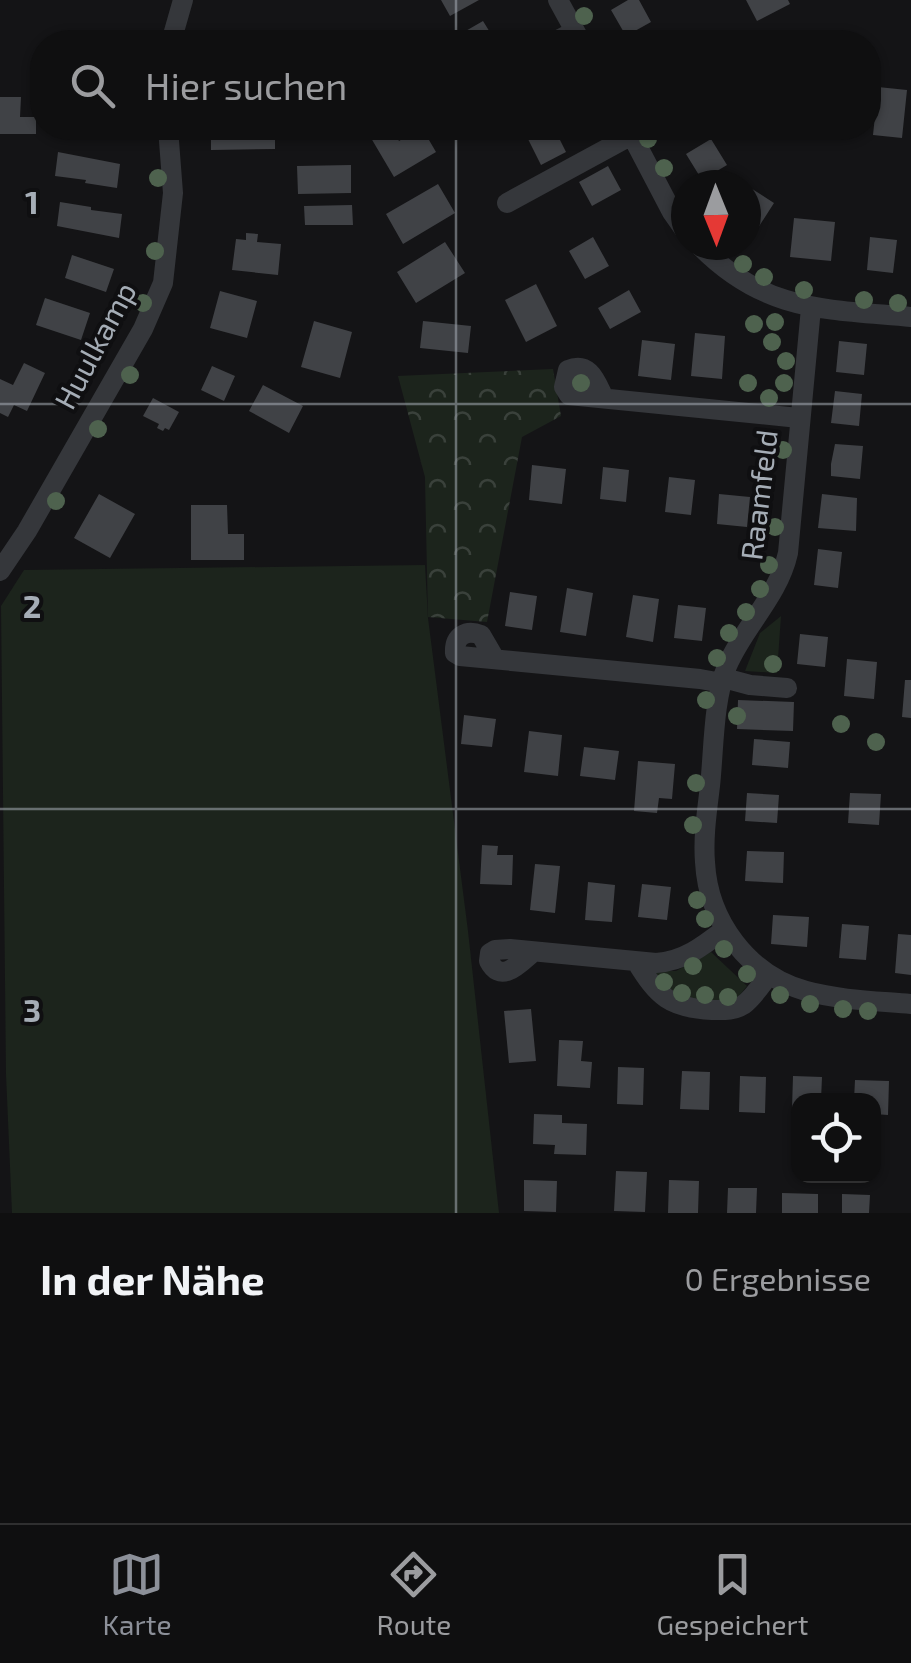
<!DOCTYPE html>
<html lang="de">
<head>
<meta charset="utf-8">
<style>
  body { margin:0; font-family:"Exo 2",sans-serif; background:#181819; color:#f1f3f6 }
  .controls { position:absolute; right:30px; bottom:30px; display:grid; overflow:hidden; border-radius:20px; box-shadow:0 2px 8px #0004 }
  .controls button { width:90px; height:90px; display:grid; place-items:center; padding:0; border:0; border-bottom:2px solid #2f2f30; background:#0f0f10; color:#f1f3f6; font:50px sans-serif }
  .compass { position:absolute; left:671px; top:170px; width:90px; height:90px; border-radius:50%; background:#0f0f10; box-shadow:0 2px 8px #0004; rotate:179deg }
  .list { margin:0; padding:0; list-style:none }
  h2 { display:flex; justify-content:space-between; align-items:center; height:130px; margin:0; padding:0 40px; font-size:42px }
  h2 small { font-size:32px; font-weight:400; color:#9b9c9f }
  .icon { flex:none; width:55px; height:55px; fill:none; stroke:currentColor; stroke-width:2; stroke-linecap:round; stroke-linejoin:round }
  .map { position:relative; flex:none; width:911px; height:1213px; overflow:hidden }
  .search { position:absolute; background:#0f0f10; box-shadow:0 2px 8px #0004; left:30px; right:30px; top:30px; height:110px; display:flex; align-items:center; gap:25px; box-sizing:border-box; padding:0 35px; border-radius:40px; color:#9b9c9f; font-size:38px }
  .sheet { height:310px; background:#0f0f10 }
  nav { display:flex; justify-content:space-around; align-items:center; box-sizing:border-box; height:140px; border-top:2px solid #2f2f30; background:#0f0f10; font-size:28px; color:#9b9c9f }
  nav a { display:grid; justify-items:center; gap:5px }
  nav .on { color:#8c9099 }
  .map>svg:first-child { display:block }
</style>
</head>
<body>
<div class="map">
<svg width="911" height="1213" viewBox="0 0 911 1213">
  <defs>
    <pattern id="forest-crowns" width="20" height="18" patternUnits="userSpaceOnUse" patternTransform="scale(2.5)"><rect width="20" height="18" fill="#1c241c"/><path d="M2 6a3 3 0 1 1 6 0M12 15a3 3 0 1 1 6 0" fill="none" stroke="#3a413b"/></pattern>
  </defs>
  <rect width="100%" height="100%" fill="#141416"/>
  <!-- grass -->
  <path fill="#1c241c" d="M425,565l3,53 40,313 31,282h-487l-6,-139 -5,-468 23,-36z
    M781,616l-4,57 -32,-2 15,-38z
    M711,952l36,34 -13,16 -51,3 -30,-31 4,-3h19z"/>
  <!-- forest -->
  <path fill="url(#forest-crowns)" d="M553,369l8,47 -39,21 -35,185 -59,-5 -3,-140 -27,-101z"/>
  <!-- building -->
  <path fill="#404246" d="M441,0h38l-29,16z
    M628,0h11l12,22 -25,14 -15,-26z
    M746,0h42l2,4 -33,17z
    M483,21l13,21h-35l-4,-6z
    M878,87l29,3 -5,48 -29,-3z
    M0,97h21l-1,20h16v17h-36z
    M84,128h32v10h-32z
    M211,128h64v21l-64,1z
    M391,128l8,13 23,-13 14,24 -42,25 -23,-39z
    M546,128h8l12,24 -25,13 -14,-28z
    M711,139l16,26 -25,15 -16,-26z
    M58,152l62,12 -3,24 -32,-5 1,-3 -31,-4z
    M351,165v28l-53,1 -1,-28z
    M608,166l13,24 -29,16 -13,-24z
    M438,184l17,29 -52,31 -17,-30z
    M746,185l28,18 -18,28 -10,-6z
    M60,202l31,5v3l31,4 -3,24 -62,-12z
    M352,205l1,20h-48l-1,-19z
    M794,218l41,4 -4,39 -41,-4z
    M246,233l12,1 -1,8 24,2 -3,31 -46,-5 4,-31 10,1z
    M593,237l16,29 -24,13 -16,-28z
    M870,237l27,3 -4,33 -26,-3z
    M445,242l20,31 -49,30 -19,-31z
    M72,255l42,14 -8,23 -41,-14z
    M536,284l21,42 -31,16 -21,-42z
    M629,290l12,22 -31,17 -12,-21z
    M220,291l37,10 -10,37 -37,-10z
    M45,298l45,15 -9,27 -45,-15z
    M314,321l38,11 -12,46 -39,-11z
    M423,321l48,5 -3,27 -48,-5z
    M695,333l30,3 -3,43 -31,-3z
    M642,340l33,4 -4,36 -33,-4z
    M839,341l28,3 -3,31 -28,-3z
    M24,363l21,10 -18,38 -13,-6 -6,12 -8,-4v-34l13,6z
    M212,366l23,10 -11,25 -23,-11z
    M263,385l40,21 -14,27 -40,-22z
    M835,391l27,3 -3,32 -28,-3z
    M153,398l26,14 -10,18 -4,-2 -2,3 -6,-3 2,-4 -16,-8z
    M835,444l28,2 -3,33 -29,-3v-12z
    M532,465l34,4 -4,35 -33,-4z
    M603,467l26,3 -3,32 -26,-3z
    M669,477l26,3 -4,35 -26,-3z
    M99,494l36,20 -25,44 -36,-20z
    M719,494l31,3 -3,30 -30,-3z
    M822,494l35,4 -1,33 -38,-3z
    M191,505h36l1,29h16v26h-53z
    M818,549l24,3 -4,36 -24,-3z
    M567,588l26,5 -7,43 -26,-4z
    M510,592l27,4 -5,34 -27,-4z
    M633,595l26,4 -6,43 -27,-5z
    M678,605l28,3 -4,33 -28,-3z
    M800,634l28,3 -3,30 -28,-3z
    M847,659l30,3 -3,37 -30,-3z
    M905,680h6v38l-9,-1z
    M738,700l56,2 -1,29 -56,-2z
    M464,715l32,4 -4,28 -31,-3z
    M529,731l33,4 -4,41 -34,-4z
    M754,739l36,3 -2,26 -36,-3z
    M584,747l35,4 -4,29 -35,-4z
    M638,761l37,3 -3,35 -13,-1 -2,15 -23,-2z
    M747,793l32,2 -2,28 -32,-2z
    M850,793l31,1 -2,31 -31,-2z
    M482,845l16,1 -1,9h16l-1,30 -32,-1z
    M747,851l37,1 -1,31 -38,-2z
    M535,864l25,2 -5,47 -25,-3z
    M588,882l27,3 -3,37 -27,-2z
    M642,884l29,3 -4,33 -29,-3z
    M773,915l36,2 -2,30 -36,-3z
    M842,924l27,2 -3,34 -27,-2z
    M898,934l13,1v40l-16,-2z
    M531,1009l5,52 -27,2 -5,-52z
    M559,1040l24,1 -2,20 11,1 -2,26 -33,-2z
    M618,1067l26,1 -1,37 -26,-1z
    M682,1071l28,1 -1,38 -29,-1z
    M740,1076l26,1 -1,36 -26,-1z
    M793,1076l29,1 -1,23h-23v9h-6z
    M855,1080l34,1 -1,34 -14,-1v-14h-20z
    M534,1114l28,1v8l25,1 -1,31 -32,-1 1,-9 -22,-1z
    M616,1171l31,1 -2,40 -31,-1z
    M524,1180l33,1 -1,31 -32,-1z
    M669,1180l30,1 -1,32h-30z
    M728,1188h29l-1,25h-29z
    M782,1193l36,1v19h-36z
    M842,1194l28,1 -1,18h-27z"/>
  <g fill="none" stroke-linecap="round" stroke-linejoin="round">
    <!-- minor -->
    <path stroke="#35373b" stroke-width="20" d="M558,0l23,42
      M171,42l12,-42
      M554,42l21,-11
      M628,128l44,84 14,20
      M507,203l125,-68
      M699,245c65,67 126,64 212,72
      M811,308l-23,245c-10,44 -44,73 -61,113 -14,35 -13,83 -17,120 -3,25 -7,51 -5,76 3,59 43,113 101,129 33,9 70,10 105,13
      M604,398c-8,-16 -14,-37 -36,-28l-4,17 5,8 230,23
      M0,571l27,-40 116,-202 20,-46 10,-90 -5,-65
      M495,659l-14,-24c-15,-6 -27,1 -26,18l5,3 240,23 22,4
      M724,678l26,7 37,3
      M533,952c-13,11 -32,33 -44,9l1,-8 5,-3 15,-1 146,14c28,-2 47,-17 69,-34
      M636,961c22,36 34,47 76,49 10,0 22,1 31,-5 10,-7 18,-20 26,-30"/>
  </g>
  <!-- trees -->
  <g fill="#4e624e">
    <circle cx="584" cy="16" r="9"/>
    <circle cx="648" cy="139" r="9"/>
    <circle cx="664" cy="168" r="9"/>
    <circle cx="158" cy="178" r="9"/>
    <circle cx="155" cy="251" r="9"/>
    <circle cx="743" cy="264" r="9"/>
    <circle cx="764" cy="277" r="9"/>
    <circle cx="804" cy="290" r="9"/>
    <circle cx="864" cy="300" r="9"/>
    <circle cx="143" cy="303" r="9"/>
    <circle cx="898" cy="303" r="9"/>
    <circle cx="775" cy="322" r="9"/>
    <circle cx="754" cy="324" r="9"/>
    <circle cx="772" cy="342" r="9"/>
    <circle cx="786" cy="361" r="9"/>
    <circle cx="130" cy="375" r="9"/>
    <circle cx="581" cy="383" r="9"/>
    <circle cx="748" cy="383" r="9"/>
    <circle cx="784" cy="383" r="9"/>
    <circle cx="769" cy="398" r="9"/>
    <circle cx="98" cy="429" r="9"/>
    <circle cx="783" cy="450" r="9"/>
    <circle cx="56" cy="501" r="9"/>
    <circle cx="775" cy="527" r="9"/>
    <circle cx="769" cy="565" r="9"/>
    <circle cx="760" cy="589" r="9"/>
    <circle cx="746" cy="612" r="9"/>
    <circle cx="729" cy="633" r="9"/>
    <circle cx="717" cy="658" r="9"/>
    <circle cx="773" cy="664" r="9"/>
    <circle cx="706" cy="700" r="9"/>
    <circle cx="737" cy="716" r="9"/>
    <circle cx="841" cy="724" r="9"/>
    <circle cx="876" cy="742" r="9"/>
    <circle cx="696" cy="783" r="9"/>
    <circle cx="693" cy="825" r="9"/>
    <circle cx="697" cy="900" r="9"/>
    <circle cx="705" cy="919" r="9"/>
    <circle cx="724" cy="949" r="9"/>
    <circle cx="693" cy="966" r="9"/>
    <circle cx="747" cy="974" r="9"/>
    <circle cx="664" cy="982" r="9"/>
    <circle cx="682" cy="993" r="9"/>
    <circle cx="705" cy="995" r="9"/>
    <circle cx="780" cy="995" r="9"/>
    <circle cx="728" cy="997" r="9"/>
    <circle cx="810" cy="1004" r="9"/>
    <circle cx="843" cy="1009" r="9"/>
    <circle cx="868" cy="1011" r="9"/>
  </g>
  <!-- grid -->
  <path fill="none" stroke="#a5adb6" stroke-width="2.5" stroke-opacity="0.55" d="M456,0v42M456,128v1085M0,404h911M0,809h911"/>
  <g text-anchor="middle" stroke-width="8" stroke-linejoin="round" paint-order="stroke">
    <!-- street labels -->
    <g font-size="30" fill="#a5adb6" stroke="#0f0f11">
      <text transform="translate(96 346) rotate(-62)" y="10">Huulkamp</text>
      <text transform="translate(760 495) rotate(-83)" y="10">Raamfeld</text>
    </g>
  </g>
  <g font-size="32" text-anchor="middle" font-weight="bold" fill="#a5adb6" stroke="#0f0f11" stroke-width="8" stroke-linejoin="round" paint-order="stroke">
    <text x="32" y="214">1</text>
    <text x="32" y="618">2</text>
    <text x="32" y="1022">3</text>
  </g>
</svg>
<div class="controls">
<button><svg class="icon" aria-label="locate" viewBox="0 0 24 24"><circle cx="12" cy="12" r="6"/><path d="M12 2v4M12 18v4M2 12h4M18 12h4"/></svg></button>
</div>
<svg class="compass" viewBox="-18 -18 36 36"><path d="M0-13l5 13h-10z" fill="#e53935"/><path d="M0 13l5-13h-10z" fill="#9b9c9f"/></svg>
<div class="search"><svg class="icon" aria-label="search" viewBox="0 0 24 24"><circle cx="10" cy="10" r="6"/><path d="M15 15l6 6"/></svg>Hier suchen</div>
</div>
<section class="sheet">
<h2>In der Nähe<small>0 Ergebnisse</small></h2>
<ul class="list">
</ul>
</section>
<nav>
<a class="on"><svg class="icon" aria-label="map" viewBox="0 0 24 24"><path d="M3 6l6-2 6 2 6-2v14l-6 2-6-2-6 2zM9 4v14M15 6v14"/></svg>Karte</a>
<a><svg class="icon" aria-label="directions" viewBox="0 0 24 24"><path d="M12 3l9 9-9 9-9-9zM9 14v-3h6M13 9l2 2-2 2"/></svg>Route</a>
<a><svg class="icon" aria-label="saved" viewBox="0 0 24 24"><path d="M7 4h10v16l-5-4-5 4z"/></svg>Gespeichert</a>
</nav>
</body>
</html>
